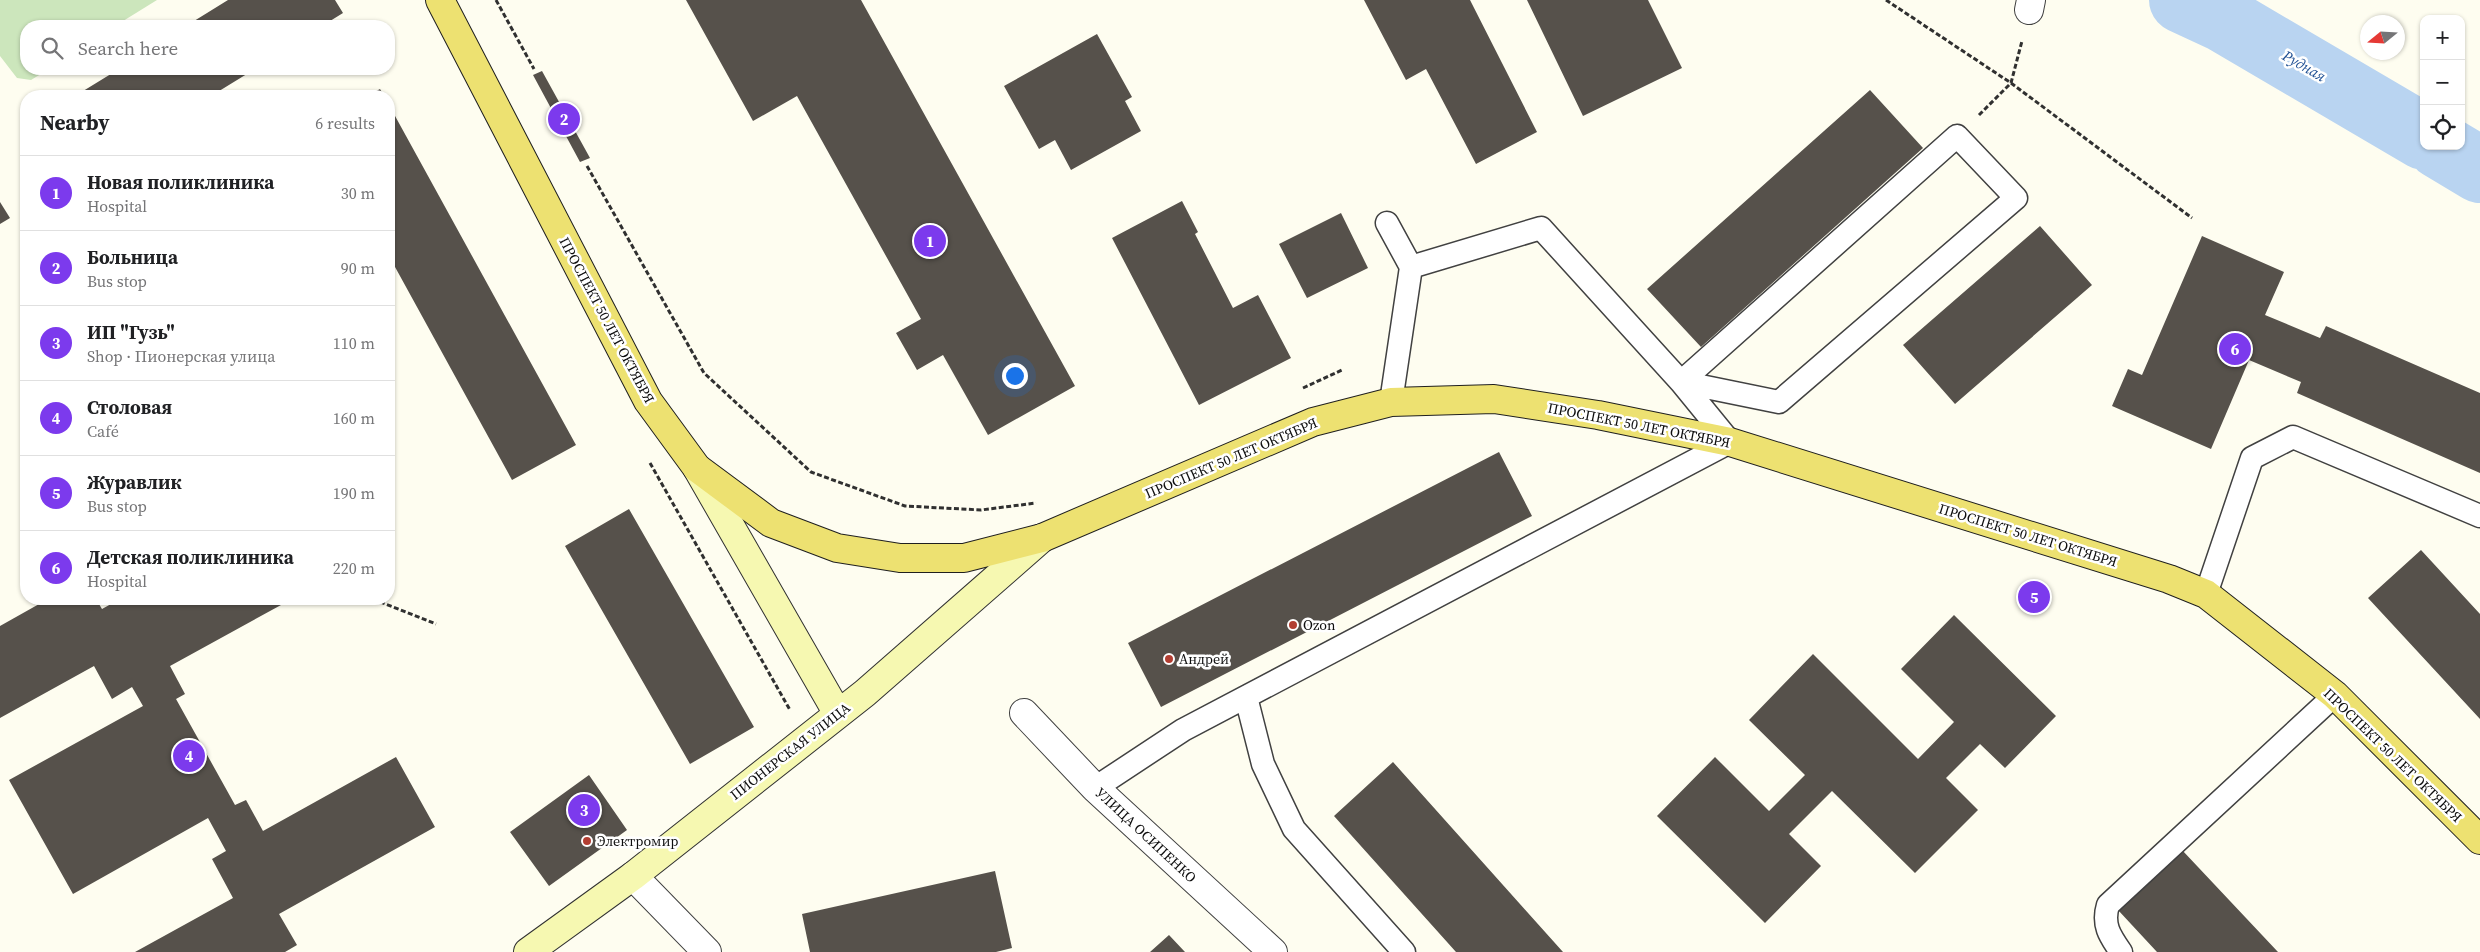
<!DOCTYPE html>
<html lang="en">
<head>
<meta charset="utf-8">
<style>
  body { margin:0; font-family:"Source Serif 4",serif; background:#f2f2f2; color:#202124 }
  .controls { position:absolute; right:15px; top:15px; display:grid; overflow:hidden; border-radius:10px; box-shadow:0 1px 4px #0004 }
  .controls button { width:45px; height:45px; display:grid; place-items:center; padding:0; border:0; border-bottom:1px solid #e0e0e0; background:#fff; color:#202124; font:25px sans-serif }
  .compass { position:absolute; left:2360px; top:15px; width:45px; height:45px; border-radius:50%; background:#fff; box-shadow:0 1px 4px #0004; rotate:252deg }
  .you { position:absolute; left:1014px; top:375px; width:18px; height:18px; margin:-12px; border:4px solid #fff; border-radius:50%; background:#1a73e8; box-shadow:0 0 0 8px #1a73e833 }
  .badge { display:grid; place-items:center; width:32px; height:32px; border-radius:50%; background:#7c3aed; color:#fff; font-size:16px; font-weight:700 }
  .pin { position:absolute; translate:-50% -50%; border:2px solid #fff; box-shadow:0 1px 5px #0006 }
  .list { margin:0; padding:0; list-style:none }
  h2 { display:flex; justify-content:space-between; align-items:center; height:65px; margin:0; padding:0 20px; font-size:21px }
  h2 small { font-size:16px; font-weight:400; color:#757577 }
  .list li { display:grid; grid-template-columns:32px 1fr auto; gap:15px; align-items:center; box-sizing:border-box; height:75px; padding:0 20px; border-top:1px solid #e0e0e0 }
  .list b { display:block; font-size:19px; white-space:nowrap }
  .list p { margin:0; font-size:16px; white-space:nowrap; color:#757577 }
  .list em { font-size:16px; font-style:normal; color:#757577 }
  .icon { flex:none; width:28px; height:28px; fill:none; stroke:currentColor; stroke-width:2; stroke-linecap:round; stroke-linejoin:round }
  .map { position:relative; flex:none; width:2480px; height:952px; overflow:hidden }
  .search { position:absolute; background:#fff; box-shadow:0 1px 4px #0004; left:20px; top:20px; width:375px; height:55px; display:flex; align-items:center; gap:12px; box-sizing:border-box; padding:0 18px; border-radius:20px; color:#757577; font-size:19px }
  .panel { position:absolute; background:#fff; box-shadow:0 1px 4px #0004; left:20px; top:90px; width:375px; height:515px; border-radius:20px }
  .map>svg:first-child { display:block }
</style>
</head>
<body>
<div class="map">
<svg width="2480" height="952" viewBox="0 0 2480 952">
  <rect width="100%" height="100%" fill="#fefdf0"/>
  <!-- green -->
  <path fill="#cce6bc" d="M0,0h157l-42,26h-89v43h23l-18,11 -14,-2 -17,-22z"/>
  <g fill="none" stroke-linecap="round" stroke-linejoin="round">
    <!-- river -->
    <path stroke="#b9d4f1" stroke-width="66" d="M2182,0l41,19 201,118
      M2440,146l40,24"/>
  </g>
  <!-- building -->
  <path fill="#56514b" d="M228,0h107l8,13 -21,13h-136z
    M686,0h175l214,386 -87,49 -45,-80 -26,15 -21,-37 25,-14 -124,-223 -44,25z
    M1364,0h106l67,132 -61,32 -50,-95 -20,11z
    M1527,0h121l34,68 -99,48z
    M1097,34l35,63 -7,4 16,30 -70,39 -16,-30 -16,9 -35,-63z
    M119,69h136l-44,27h-136z
    M542,71l48,87 -10,4 -47,-87z
    M380,89l4,7h-17z
    M1870,90l53,58 -222,199 -54,-58z
    M389,105l187,340 -64,35 -123,-224z
    M1182,201l16,31 -3,2 38,74 25,-13 33,63 -92,47 -87,-167z
    M0,202l10,16 -10,6z
    M1341,213l27,55 -61,30 -28,-54z
    M2040,226l52,59 -137,119 -52,-59z
    M2202,236l82,36 -19,43 55,23 6,-12 154,67v80l-183,-80 4,-11 -52,-22 -38,89 -99,-43 16,-37 14,6z
    M1499,452l33,64 -371,191 -33,-64z
    M629,509l125,218 -64,37 -125,-218z
    M2421,550l59,64v105l-112,-121z
    M48,599h48l6,10 18,-10h172l-122,67 15,28 -9,5 59,106 11,-5 17,31 133,-74 39,70 -156,87 18,31 -12,7h-150l98,-54 -21,-39 14,-8 -18,-33 -135,76 -64,-114 134,-74 -11,-19 -20,12 -18,-33 -94,52v-92z
    M1954,615l102,101 -51,52 -25,-24 -34,34 32,32 -63,63 -83,-82 -43,43 32,32 -56,57 -108,-107 58,-59 54,54 36,-36 -56,-55 64,-66 105,105 36,-37 -53,-53z
    M1393,762l170,190h-107l-122,-136z
    M589,775l38,55 -78,56 -39,-54z
    M2182,850l96,102h-121l-39,-42z
    M995,871l17,77 -16,4h-186l-8,-38z
    M1169,935l16,17h-35z"/>
  <g fill="none" stroke-linecap="round" stroke-linejoin="round">
    <!-- lane casing -->
    <g stroke="#414141" stroke-width="25">
      <path id="lane" d="M1387,223l24,44
        M2206,594l46,-136 41,-21 187,79
        M1246,697l17,67 31,65 110,123
        M1095,788l88,-58 547,-288 -49,-60 276,-246 59,62 -237,204 -98,-20 -140,-154 -130,39 -20,135
        M2121,952c-11,-16 -19,-27 -13,-47l227,-210"/>
    </g>
    <!-- street casing -->
    <g stroke="#414141" stroke-width="30">
      <path id="street" d="M2029,10l2,-10
        M1024,713l71,75 178,164
        M633,876l74,76"/>
    </g>
    <!-- secondary casing -->
    <g stroke="#303030" stroke-width="30">
      <path id="secondary" d="M697,468l141,246
        M528,952l105,-76 232,-183 177,-155"/>
    </g>
    <!-- primary casing -->
    <g stroke="#1f1f1f" stroke-width="30">
      <path id="primary" d="M440,0l208,401 49,67 74,55 66,25 63,10h64l78,-20 271,-116 78,-20 103,-3 104,16 132,27 439,137 37,15 129,101 145,145"/>
    </g>
    <!-- path -->
    <path stroke="#303030" stroke-width="3" stroke-dasharray="5 2.5" stroke-linecap="butt" d="M496,0l38,69
      M1886,0l125,83 181,135
      M1979,115l32,-32 11,-42
      M587,166l117,207 107,99 94,34 76,4 55,-7
      M1303,388l39,-18
      M650,463l140,247
      M373,599l63,25"/>
    <!-- lane -->
    <use href="#lane" stroke="#fff" stroke-width="22"/>
    <!-- street -->
    <use href="#street" stroke="#fff" stroke-width="28"/>
    <!-- secondary -->
    <use href="#secondary" stroke="#f6f8b1" stroke-width="28"/>
    <!-- primary -->
    <use href="#primary" stroke="#ede171" stroke-width="28"/>
  </g>
  <!-- markers -->
  <g fill="#b23e32" stroke="#fff" stroke-width="2">
    <circle cx="1293" cy="625" r="5"/>
    <circle cx="1169" cy="659" r="5"/>
    <circle cx="587" cy="841" r="5"/>
  </g>
  <g text-anchor="middle" stroke-width="5" stroke-linejoin="round" paint-order="stroke">
    <!-- street labels -->
    <g font-size="14" fill="#0e0e0e" stroke="#fff">
      <text transform="translate(607 320) rotate(62)" y="5">ПРОСПЕКТ 50 ЛЕТ ОКТЯБРЯ</text>
      <text transform="translate(1639 425) rotate(11)" y="5">ПРОСПЕКТ 50 ЛЕТ ОКТЯБРЯ</text>
      <text transform="translate(1231 458) rotate(-23)" y="5">ПРОСПЕКТ 50 ЛЕТ ОКТЯБРЯ</text>
      <text transform="translate(2028 535) rotate(17)" y="5">ПРОСПЕКТ 50 ЛЕТ ОКТЯБРЯ</text>
      <text transform="translate(790 751) rotate(-38)" y="5">ПИОНЕРСКАЯ УЛИЦА</text>
      <text transform="translate(2393 755) rotate(44)" y="5">ПРОСПЕКТ 50 ЛЕТ ОКТЯБРЯ</text>
      <text transform="translate(1146 835) rotate(43)" y="5">УЛИЦА ОСИПЕНКО</text>
    </g>
    <!-- poi labels -->
    <g font-size="14" fill="#0e0e0e" stroke="#fff" text-anchor="start">
      <text x="1303" y="630">Ozon</text>
      <text x="1179" y="664">Андрей</text>
      <text x="597" y="846">Электромир</text>
    </g>
    <!-- water labels -->
    <g font-size="15" font-style="italic" fill="#225295" stroke="#fff">
      <text transform="translate(2304 66) rotate(30)" y="5">Рудная</text>
    </g>
  </g>
</svg>
<div class="controls">
<button>+</button>
<button>−</button>
<button><svg class="icon" aria-label="locate" viewBox="0 0 24 24"><circle cx="12" cy="12" r="6"/><path d="M12 2v4M12 18v4M2 12h4M18 12h4"/></svg></button>
</div>
<svg class="compass" viewBox="-18 -18 36 36"><path d="M0-13l5 13h-10z" fill="#e53935"/><path d="M0 13l5-13h-10z" fill="#757577"/></svg>
<div class="you"></div>
<div class="pin badge" style="left:930px;top:241px">1</div>
<div class="pin badge" style="left:564px;top:119px">2</div>
<div class="pin badge" style="left:584px;top:810px">3</div>
<div class="pin badge" style="left:189px;top:756px">4</div>
<div class="pin badge" style="left:2034px;top:597px">5</div>
<div class="pin badge" style="left:2235px;top:349px">6</div>
<div class="search"><svg class="icon" aria-label="search" viewBox="0 0 24 24"><circle cx="10" cy="10" r="6"/><path d="M15 15l6 6"/></svg>Search here</div>
<section class="panel">
<h2>Nearby<small>6 results</small></h2>
<ul class="list">
<li><span class="badge">1</span><div><b>Новая поликлиника</b><p>Hospital</p></div><em>30 m</em></li>
<li><span class="badge">2</span><div><b>Больница</b><p>Bus stop</p></div><em>90 m</em></li>
<li><span class="badge">3</span><div><b>ИП &quot;Гузь&quot;</b><p>Shop · Пионерская улица</p></div><em>110 m</em></li>
<li><span class="badge">4</span><div><b>Столовая</b><p>Café</p></div><em>160 m</em></li>
<li><span class="badge">5</span><div><b>Журавлик</b><p>Bus stop</p></div><em>190 m</em></li>
<li><span class="badge">6</span><div><b>Детская поликлиника</b><p>Hospital</p></div><em>220 m</em></li>
</ul>
</section>
</div>
</body>
</html>
